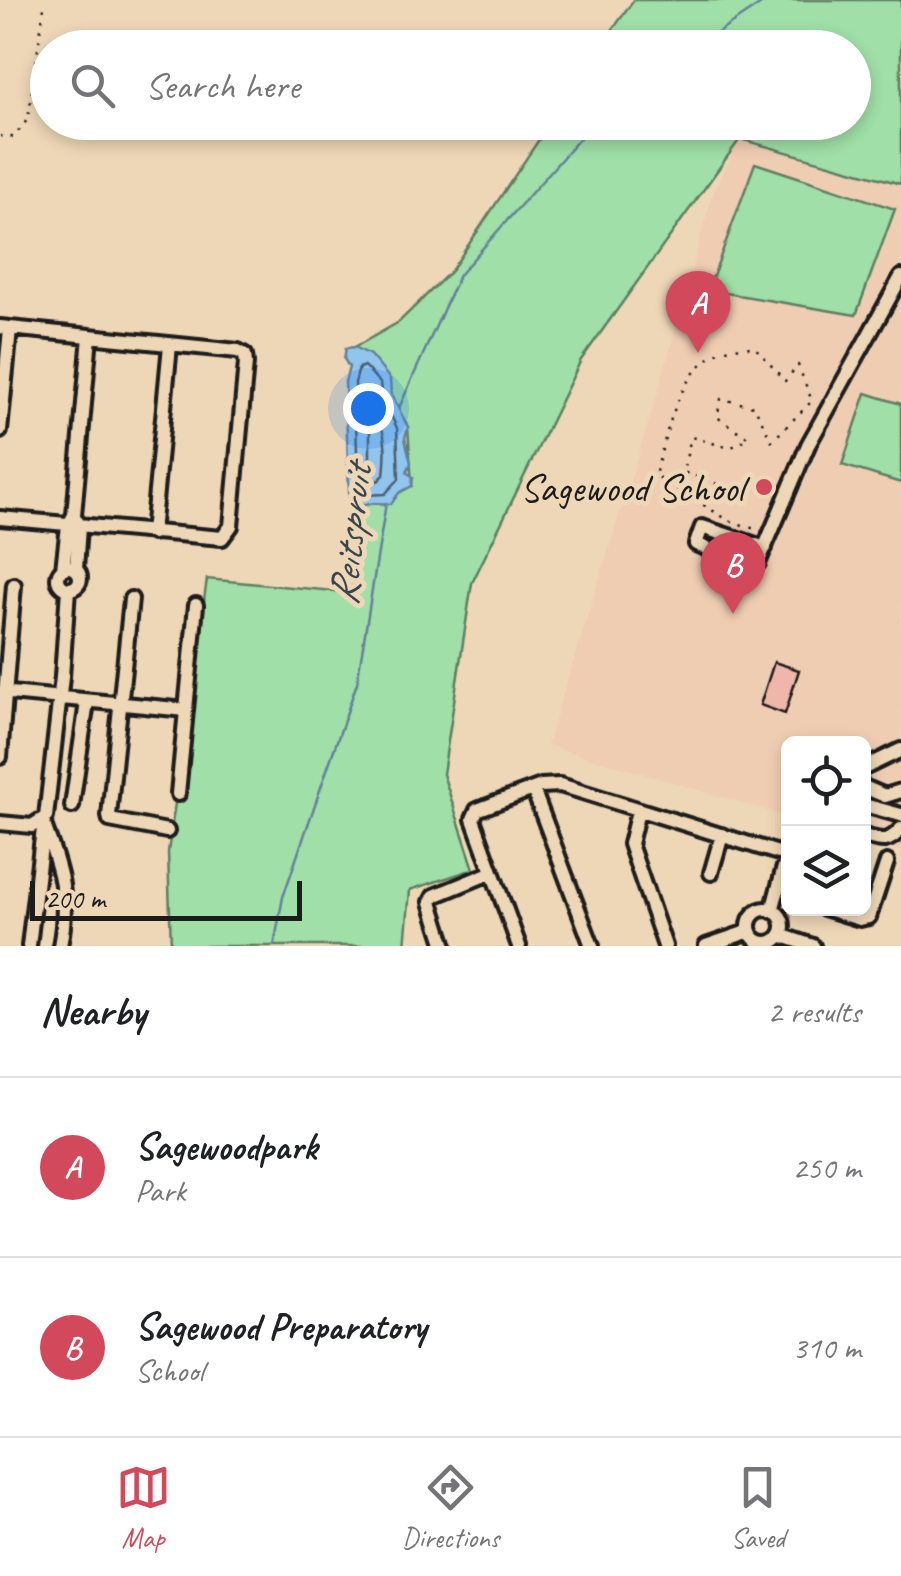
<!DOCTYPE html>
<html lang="en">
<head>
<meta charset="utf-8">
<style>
  body { margin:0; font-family:Caveat,sans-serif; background:#f2f2f2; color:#202124 }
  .controls { position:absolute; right:30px; bottom:30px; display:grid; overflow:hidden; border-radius:15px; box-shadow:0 5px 15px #0003 }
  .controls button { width:90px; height:90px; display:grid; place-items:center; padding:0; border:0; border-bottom:2px solid #e0e0e0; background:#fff; color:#202124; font:50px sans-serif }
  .scale { position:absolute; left:30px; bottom:25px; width:272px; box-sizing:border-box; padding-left:10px; border:5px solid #1c1c1c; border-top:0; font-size:28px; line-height:35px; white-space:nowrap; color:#1c1c1c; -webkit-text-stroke:8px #eed7b7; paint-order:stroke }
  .you { position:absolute; left:368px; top:408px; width:35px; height:35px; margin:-25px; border:8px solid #fff; border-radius:50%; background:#1a73e8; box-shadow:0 0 0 15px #1a73e833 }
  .badge { display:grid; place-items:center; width:65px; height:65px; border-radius:50%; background:#d1495b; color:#fff; font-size:32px; font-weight:700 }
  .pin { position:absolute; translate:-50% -82px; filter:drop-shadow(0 2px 5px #0008) }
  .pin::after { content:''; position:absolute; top:52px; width:35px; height:30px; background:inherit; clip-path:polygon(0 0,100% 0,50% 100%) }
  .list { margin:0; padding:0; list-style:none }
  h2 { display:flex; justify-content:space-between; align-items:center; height:130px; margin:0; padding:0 40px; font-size:42px }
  h2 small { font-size:32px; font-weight:400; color:#757577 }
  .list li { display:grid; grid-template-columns:65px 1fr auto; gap:30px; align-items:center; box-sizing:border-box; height:180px; padding:0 40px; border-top:2px solid #e0e0e0 }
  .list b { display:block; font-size:38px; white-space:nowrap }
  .list p { margin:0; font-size:32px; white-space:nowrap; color:#757577 }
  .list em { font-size:32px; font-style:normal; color:#757577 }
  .icon { flex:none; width:55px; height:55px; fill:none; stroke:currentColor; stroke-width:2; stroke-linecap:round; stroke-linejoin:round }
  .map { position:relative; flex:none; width:901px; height:946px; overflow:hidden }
  .search { position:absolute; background:#fff; box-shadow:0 5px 15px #0003; left:30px; right:30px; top:30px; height:110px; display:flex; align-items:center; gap:25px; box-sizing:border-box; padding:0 35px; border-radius:55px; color:#757577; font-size:38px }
  .sheet { height:490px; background:#fff }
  nav { display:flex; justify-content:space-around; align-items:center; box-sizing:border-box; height:140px; border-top:2px solid #e0e0e0; background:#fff; font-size:28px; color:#757577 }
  nav a { display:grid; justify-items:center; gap:5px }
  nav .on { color:#d1495b }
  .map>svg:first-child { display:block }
</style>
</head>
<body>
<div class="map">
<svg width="901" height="946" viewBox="0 0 901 946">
  <rect width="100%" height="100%" fill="#eed7b7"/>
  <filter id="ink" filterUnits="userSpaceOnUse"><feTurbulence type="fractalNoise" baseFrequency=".01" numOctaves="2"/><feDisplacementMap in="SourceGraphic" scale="20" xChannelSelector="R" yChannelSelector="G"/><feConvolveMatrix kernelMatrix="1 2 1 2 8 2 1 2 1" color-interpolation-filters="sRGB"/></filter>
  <g filter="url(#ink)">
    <!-- built -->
    <path fill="#efcdb3" d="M740,138l161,46v667l-37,-11v-96h-76v73l-241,-72 113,-359 53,-194z"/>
    <!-- green -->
    <path fill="#a0dfa7" stroke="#5e7e62" stroke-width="2.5" d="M634,0h267v184l-161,-45 -159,221 -109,223 -29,191 31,95 -64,21 -5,56h-234l-3,-94 39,-273 137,13v-21l15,-13 1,-15 -10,-6v-20l5,-18 57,-14 -4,-58 -53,-80 44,-25 52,-51 99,-148 304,-1v-74l-254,-1z
      M755,163l140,46 -39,106 -148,-25z
      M866,393l35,11v79l-59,-18z"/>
    <!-- water -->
    <path fill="#91c5ee" stroke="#62819a" stroke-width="2.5" d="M355,347l15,8 20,24 1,15 17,33 -3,11 6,25 -4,9 6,5 -1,9 -13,7 -8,11 -17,-1 -13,3 -5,-5 -1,13 -5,3 -5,-135 4,-15 -5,-8 2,-11z"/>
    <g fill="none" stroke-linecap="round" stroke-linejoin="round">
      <!-- shore -->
      <path stroke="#4b6070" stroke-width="2.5" d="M364,366l16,17 2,14 15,31 2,51 -14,15 -21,1 -6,-5 -3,-107 4,-15z
        M376,418c12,14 10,39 8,57l-6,6 -8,-4v-55z"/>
      <!-- stream -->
      <path stroke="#62819a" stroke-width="2.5" d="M695,48l72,-48
        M399,408l60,-133 135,-153
        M274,946l9,-49 74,-214 29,-180"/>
    </g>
    <!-- building -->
    <path fill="#f0b6aa" stroke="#1c1c1c" stroke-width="2.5" d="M774,662l25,8 -14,44 -25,-9z"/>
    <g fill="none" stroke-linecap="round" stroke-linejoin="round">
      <!-- minor casing -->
      <g stroke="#1c1c1c" stroke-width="20">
        <path id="minor" d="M0,327l238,24 7,4 1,8 -15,163 -9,12 -222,-20
          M0,431l10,-102
          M152,533l18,-188
          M765,548l-63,-21 -6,17 53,23 9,-4 50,-118 93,-168
          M58 578a11 11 0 1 1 22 0a11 11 0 1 1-22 0Z
          M63,569l5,-43 6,-11 16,-179
          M76,569l3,-42 -2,-6
          M131,599l-22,217 1,4 57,11
          M0,692l186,18
          M0,757l14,-172
          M864,768l37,-18
          M864,787l21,9 16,-5
          M533,789l59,157
          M178,794l18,-189
          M864,805l37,10
          M72,806l15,-104
          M638,811l-8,33 35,102
          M43,822c17,46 27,74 17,124
          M0,823l32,3 14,-9 16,-140 6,-88
          M864,836c18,5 24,8 37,-7
          M711,873l11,-38
          M824,908l36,11 9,-2 18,-55
          M749 926a17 17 0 1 1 34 0a17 17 0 1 1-34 0Z
          M772,911l15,-55
          M780,935l33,11
          M29,946l14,-117
          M445,946l-14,-44 3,-6 56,-23
          M519,946l-46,-127 4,-9 64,-24 19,-1 228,71
          M706,946l44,-15"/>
      </g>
      <!-- path -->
      <path stroke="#1c1c1c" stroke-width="2.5" stroke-dasharray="2.5 8" stroke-linecap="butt" d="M0,136l14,1 14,-18 17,-119
        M737,491l-54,-19 8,-35 39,11 19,-10 -32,-21 4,-18 33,7 18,35 40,-40 -14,-36 -13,16 -30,-34c-10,1 -22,-1 -31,3 -46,17 -57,84 -69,125l73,45 33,11"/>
      <!-- minor -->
      <use href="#minor" stroke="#eed7b7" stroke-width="12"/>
    </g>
  </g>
  <!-- markers -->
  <circle fill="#d1495b" stroke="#eed7b7" stroke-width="4" cx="764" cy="487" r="10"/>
  <g text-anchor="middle" stroke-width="10" stroke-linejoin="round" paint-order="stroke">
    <!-- poi labels -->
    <g font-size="40" fill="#1c1c1c" stroke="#eed7b7" text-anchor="end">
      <text x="744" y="501">Sagewood School</text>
    </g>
    <!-- water labels -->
    <g font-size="42" font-style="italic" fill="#394650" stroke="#eed7b7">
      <text transform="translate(349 535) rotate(-84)" y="15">Reitspruit</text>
    </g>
  </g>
</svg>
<div class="controls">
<button><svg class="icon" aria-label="locate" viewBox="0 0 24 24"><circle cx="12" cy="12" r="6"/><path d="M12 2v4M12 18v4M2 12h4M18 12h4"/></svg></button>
<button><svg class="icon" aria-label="layers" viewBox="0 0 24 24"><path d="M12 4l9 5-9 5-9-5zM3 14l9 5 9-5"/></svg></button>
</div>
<div class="scale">200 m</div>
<div class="you"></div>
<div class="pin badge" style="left:698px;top:353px">A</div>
<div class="pin badge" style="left:733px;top:614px">B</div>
<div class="search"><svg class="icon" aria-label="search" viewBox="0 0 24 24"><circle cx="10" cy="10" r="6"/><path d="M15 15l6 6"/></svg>Search here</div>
</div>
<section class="sheet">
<h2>Nearby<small>2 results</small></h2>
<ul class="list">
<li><span class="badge">A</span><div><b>Sagewoodpark</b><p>Park</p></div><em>250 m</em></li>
<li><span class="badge">B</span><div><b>Sagewood Preparatory</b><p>School</p></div><em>310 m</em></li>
</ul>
</section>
<nav>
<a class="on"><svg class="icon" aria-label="map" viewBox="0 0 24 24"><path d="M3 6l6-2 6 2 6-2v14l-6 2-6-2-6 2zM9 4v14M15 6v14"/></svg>Map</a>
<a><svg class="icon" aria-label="directions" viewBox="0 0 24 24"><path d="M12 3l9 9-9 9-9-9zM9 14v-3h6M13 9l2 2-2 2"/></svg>Directions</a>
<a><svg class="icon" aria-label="saved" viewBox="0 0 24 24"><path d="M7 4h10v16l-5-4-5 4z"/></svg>Saved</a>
</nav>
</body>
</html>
